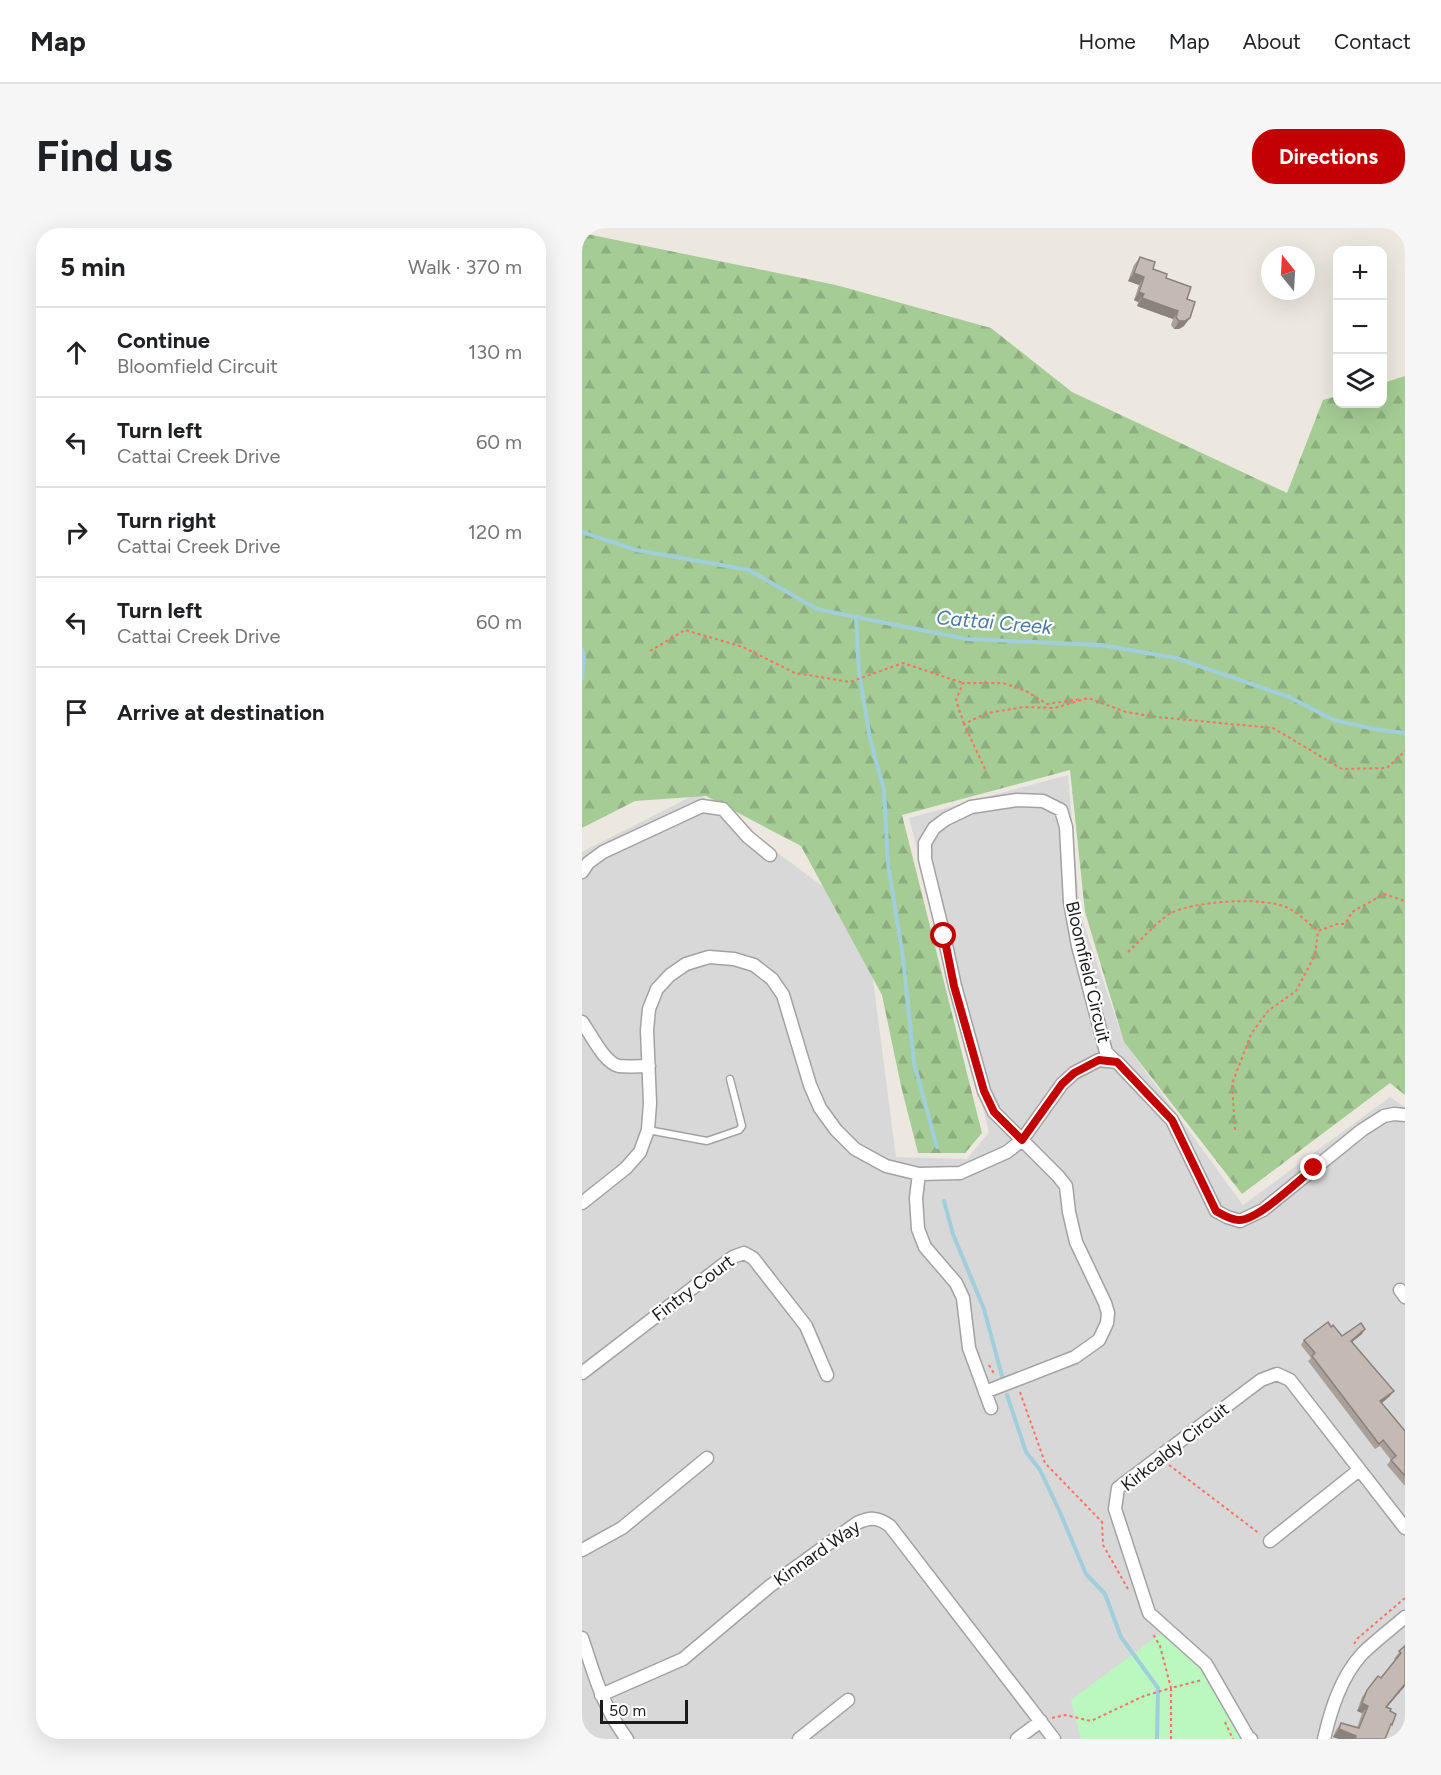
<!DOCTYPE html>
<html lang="en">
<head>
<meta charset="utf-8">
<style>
  body { margin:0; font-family:Figtree,sans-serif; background:#f6f6f6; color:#202124 }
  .controls { position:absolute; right:18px; top:18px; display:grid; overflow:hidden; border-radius:12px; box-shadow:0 6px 24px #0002 }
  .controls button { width:54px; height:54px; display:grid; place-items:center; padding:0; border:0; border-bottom:2px solid #e0e0e0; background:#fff; color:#202124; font:30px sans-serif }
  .compass { position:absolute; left:679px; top:18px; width:54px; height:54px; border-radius:50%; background:#fff; box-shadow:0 6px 24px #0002; rotate:342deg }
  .scale { position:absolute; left:18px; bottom:15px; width:88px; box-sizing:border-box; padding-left:6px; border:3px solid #1b1b1b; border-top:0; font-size:16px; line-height:21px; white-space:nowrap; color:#1b1b1b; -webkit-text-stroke:4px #fff; paint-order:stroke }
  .stop { position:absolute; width:18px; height:18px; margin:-14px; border:4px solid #c40102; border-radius:50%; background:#fff }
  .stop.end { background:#c40102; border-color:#fff; box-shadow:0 2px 6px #0008 }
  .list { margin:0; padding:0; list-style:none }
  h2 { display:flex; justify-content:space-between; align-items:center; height:78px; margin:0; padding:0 24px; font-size:26px }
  h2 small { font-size:20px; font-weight:400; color:#757577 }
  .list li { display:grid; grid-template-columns:39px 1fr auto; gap:18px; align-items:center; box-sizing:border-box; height:90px; padding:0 24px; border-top:2px solid #e0e0e0 }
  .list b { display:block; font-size:22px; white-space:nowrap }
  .list p { margin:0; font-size:20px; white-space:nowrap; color:#757577 }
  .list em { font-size:20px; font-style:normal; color:#757577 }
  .icon { flex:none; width:33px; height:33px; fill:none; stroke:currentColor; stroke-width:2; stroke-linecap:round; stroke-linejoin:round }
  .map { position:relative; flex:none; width:823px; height:1511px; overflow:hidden; border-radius:24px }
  header { display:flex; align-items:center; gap:36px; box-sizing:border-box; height:84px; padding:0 30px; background:#fff; border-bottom:2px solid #e0e0e0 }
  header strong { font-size:28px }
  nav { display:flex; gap:33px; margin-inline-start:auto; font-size:21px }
  .intro { display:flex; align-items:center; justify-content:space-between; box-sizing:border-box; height:144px; padding:0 36px }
  h1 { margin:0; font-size:42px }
  .button { padding:15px 27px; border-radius:24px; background:#c40102; color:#fff; font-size:21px; font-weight:700 }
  main { display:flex; gap:36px; padding:0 36px }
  aside { flex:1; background:#fff; border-radius:24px; box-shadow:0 6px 24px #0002 }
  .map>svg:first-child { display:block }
</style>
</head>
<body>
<header>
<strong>Map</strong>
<nav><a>Home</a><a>Map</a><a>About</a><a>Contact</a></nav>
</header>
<div class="intro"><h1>Find us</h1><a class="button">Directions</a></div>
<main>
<aside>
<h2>5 min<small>Walk · 370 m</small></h2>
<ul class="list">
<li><svg class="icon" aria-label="ahead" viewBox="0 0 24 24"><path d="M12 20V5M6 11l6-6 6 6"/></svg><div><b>Continue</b><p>Bloomfield Circuit</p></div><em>130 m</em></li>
<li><svg class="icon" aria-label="left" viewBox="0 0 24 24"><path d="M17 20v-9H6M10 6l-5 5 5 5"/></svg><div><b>Turn left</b><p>Cattai Creek Drive</p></div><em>60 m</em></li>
<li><svg class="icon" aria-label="right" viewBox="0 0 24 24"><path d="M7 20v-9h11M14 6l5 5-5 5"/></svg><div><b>Turn right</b><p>Cattai Creek Drive</p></div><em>120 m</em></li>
<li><svg class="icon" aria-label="left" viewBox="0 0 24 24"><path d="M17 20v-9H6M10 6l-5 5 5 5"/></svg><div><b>Turn left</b><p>Cattai Creek Drive</p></div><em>60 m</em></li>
<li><svg class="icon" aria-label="arrive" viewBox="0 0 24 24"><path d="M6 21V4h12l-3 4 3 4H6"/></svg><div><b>Arrive at destination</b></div></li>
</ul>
</aside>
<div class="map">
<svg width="823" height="1511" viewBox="0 0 823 1511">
  <defs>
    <pattern id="forest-firs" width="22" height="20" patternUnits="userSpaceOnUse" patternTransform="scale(1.5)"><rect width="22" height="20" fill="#a5cc94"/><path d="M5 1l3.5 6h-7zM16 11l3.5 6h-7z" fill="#8daf7f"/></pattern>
  </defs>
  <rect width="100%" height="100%" fill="#ece8e0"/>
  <!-- residential -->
  <path fill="#d9d8d8" d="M486,547l12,138 44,129 119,163 147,-108 15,10v632h-823v-887l116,-59 167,125 31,239 71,2 22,-27 -80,-314z"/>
  <!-- forest -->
  <path fill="url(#forest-firs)" d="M0,5l254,52 155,43 81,64 215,101 36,-93 14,-4 1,8h44l1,-21 22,-7v719l-15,-12 -148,111 -118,-152 -39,-130 -15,-142 -168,45 80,318 -17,20h-47l-17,-67 -19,-91 -81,-149 -95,-50 -71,5 -53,27z"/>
  <!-- park -->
  <path fill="#bbf8bf" d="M581,1404l47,46 34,61h-163l-10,-39z"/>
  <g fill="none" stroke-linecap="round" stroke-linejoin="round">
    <!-- stream -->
    <path stroke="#a0cedb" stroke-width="4" d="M0,304l54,18 113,20 68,39 39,8 111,22 134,6 75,13 113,39 45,23 40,9 31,4
      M274,389l3,55 11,67 14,51 4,74 15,94 11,105 23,84
      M0,421l2,7 -2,23
      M362,973l9,33 31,75 18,67
      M425,1167l19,57 14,18 19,40 27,64 19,20 16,43 37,51 -1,51"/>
    <!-- lane casing -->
    <g stroke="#a2a2a2" stroke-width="9">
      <path id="lane" d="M66,902l59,11 32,-11 3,-4 -12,-47"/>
    </g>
    <!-- street casing -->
    <g stroke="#a2a2a2" stroke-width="15">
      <path id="street" d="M0,644l6,-9 15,-11 99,-46 21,3 25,28 22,18
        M0,794c9,12 22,41 37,44 9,1 20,0 30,0
        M337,946l-3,24 2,31 7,18 31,36 7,15 6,50 22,60
        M0,975l44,-35 14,-16 8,-22 2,-27 -3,-73 2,-21 8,-20 13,-14 16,-11 23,-7 25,2 20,6 18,14 11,16 27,90 10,23 16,22 19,19 31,17 33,8 41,-1 47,-21 15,-12 40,-56 12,-11 25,-13 18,2 55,58 44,91 11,6 13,4 23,-11 99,-80 22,-14 10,-2 11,1
        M818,1062l5,7
        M0,1145l151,-116 11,-4 9,5 53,68 21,49
        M403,1164l90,-35 24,-17 8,-17 1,-10 -3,-10 -29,-61 -7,-30 -3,-26 -8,-10 -64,-64 -10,-21 -29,-105 -11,-50 -19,-77v-16l9,-15 12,-9 25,-12 46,-7 26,1 18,9 5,17 4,75 8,44 28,106 10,10
        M688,1313l89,-71
        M0,1322l40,-22 85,-70
        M0,1410c13,38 20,68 45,101
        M19,1467l82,-36 87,-73 87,-63c13,-6 21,-6 33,3l164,213
        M217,1511l49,-39
        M435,1511l24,-18
        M669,1511l-3,-2 -42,-73 -57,-51 -34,-104 3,-21 143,-108 16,-6 13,6 115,148
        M742,1511c7,-30 17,-62 38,-85 13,-13 29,-25 43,-37"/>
    </g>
    <!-- path -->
    <path stroke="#f97364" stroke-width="2" stroke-dasharray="3 3" stroke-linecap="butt" d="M68,423l35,-21 58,17 52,26 55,9 53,-19 60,20
      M382,496l-8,-24 7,-17h40l23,8 21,13 34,-5
      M403,541l-21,-45 23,-11 37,-6 31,1 33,-10 38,14 31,5 116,11 69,41 45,-1 18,-17
      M546,724c10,-9 31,-32 41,-38 24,-13 95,-18 119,-6 11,5 21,16 30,23
      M653,902l-3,-46 19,-50 17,-23 28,-20 19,-36 3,-24 19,-7h8l7,-12 32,-18 21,7
      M407,1137l6,10
      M438,1164l25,71 57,59 1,23 25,44
      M587,1237l91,69
      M772,1416l4,-6 47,-40
      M470,1490l13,-3 26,6 53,-25 27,-8 -11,-42 -7,-12
      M643,1494l8,17
      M589,1511v-51l31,-8"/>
    <!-- lane -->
    <use href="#lane" stroke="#fff" stroke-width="6"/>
    <!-- street -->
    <use href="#street" stroke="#fff" stroke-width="12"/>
  </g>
  <!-- wall -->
  <path fill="#a9a09a" d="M558,29l13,12 13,9 21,21 -3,27 -5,3h-5l-3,-4 2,-6 -36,-13 1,-4 -4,-2 5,-15 -11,-4 6,-16z
    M749,1099l11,9 20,-2 -10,8 38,54 -8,7 23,28v55l-18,-21 4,-5 -11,-14 -5,3 -67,-88 3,-3 -10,-13 3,-5z
    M823,1416v42l-18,21 3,4 -2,20 -3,8h-46l-6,-2 3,-7 5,-7 16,5 5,-15 -5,-2 5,-14 5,-7 14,-12 14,-18 -1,-1z"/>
  <!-- shaded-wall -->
  <path fill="#89827d" d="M552,45l10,4 -5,8 -11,-4z
    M557,64l5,2 -6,8 -4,-2z
    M560,70l36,13 -5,8 -36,-13z
    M608,90l-6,8 -5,3h-5l5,-8z
    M783,1101l-3,5 -15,12 4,-5z
    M812,1163l-4,5 -13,11 3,-6z
    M823,1456v2l-24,28 5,-7z
    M780,1475l6,3 -6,7 -5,-2z
    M757,1501l17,7 -2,3h-15l-6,-2z"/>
  <!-- building -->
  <path fill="#c4bab3" stroke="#89827d" stroke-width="1.5" d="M558,29l15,5 -2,7 14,5 -1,4 25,9 -4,12 8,3 -5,16 -5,3h-6l-3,-4 2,-6 -36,-13 2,-4 -5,-2 5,-15 -10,-4z
    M746,1094l3,5 2,-2 9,11 19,-13 4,6 -14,12 43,50 -14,10 25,30v45l-14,-16 5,-4 -13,-16 -4,4 -67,-88 3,-3 -11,-13z
    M823,1418v38l-19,23 5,2 -1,2 6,3 -4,11 -1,-1 -6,15h-30l1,-3 -17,-7 2,-6 18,5 9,-22 -6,-3 5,-13 11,-14 3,2 20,-25 -2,-2z"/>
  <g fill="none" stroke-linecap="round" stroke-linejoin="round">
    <!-- route -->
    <path stroke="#c40102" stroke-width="8" d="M362,708l10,50 30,105 10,21 28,28 40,-56 12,-11 25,-13 18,2 55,58 44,91c7,4 15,9 23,9 18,1 59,-39 75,-52"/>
  </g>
  <g text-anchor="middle" stroke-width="4.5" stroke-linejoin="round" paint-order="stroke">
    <!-- street labels -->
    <g font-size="18" fill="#1b1b1b" stroke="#fff">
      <text transform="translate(506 744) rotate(77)" y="6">Bloomfield Circuit</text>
      <text transform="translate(111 1060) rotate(-37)" y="6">Fintry Court</text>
      <text transform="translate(593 1219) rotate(-38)" y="6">Kirkcaldy Circuit</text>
      <text transform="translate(235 1325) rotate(-35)" y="6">Kinnard Way</text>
    </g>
    <!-- water labels -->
    <g font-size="20" font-style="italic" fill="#4979a9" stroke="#fff">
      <text transform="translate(412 394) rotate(5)" y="7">Cattai Creek</text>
    </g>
  </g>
</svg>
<div class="controls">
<button>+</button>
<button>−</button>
<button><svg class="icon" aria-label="layers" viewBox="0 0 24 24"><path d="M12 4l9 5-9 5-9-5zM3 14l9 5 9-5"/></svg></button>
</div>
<svg class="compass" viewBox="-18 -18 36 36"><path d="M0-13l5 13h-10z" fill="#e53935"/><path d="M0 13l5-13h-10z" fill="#757577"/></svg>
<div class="scale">50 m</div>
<div class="stop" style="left:362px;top:708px"></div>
<div class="stop end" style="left:732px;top:940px"></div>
</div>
</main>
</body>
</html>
